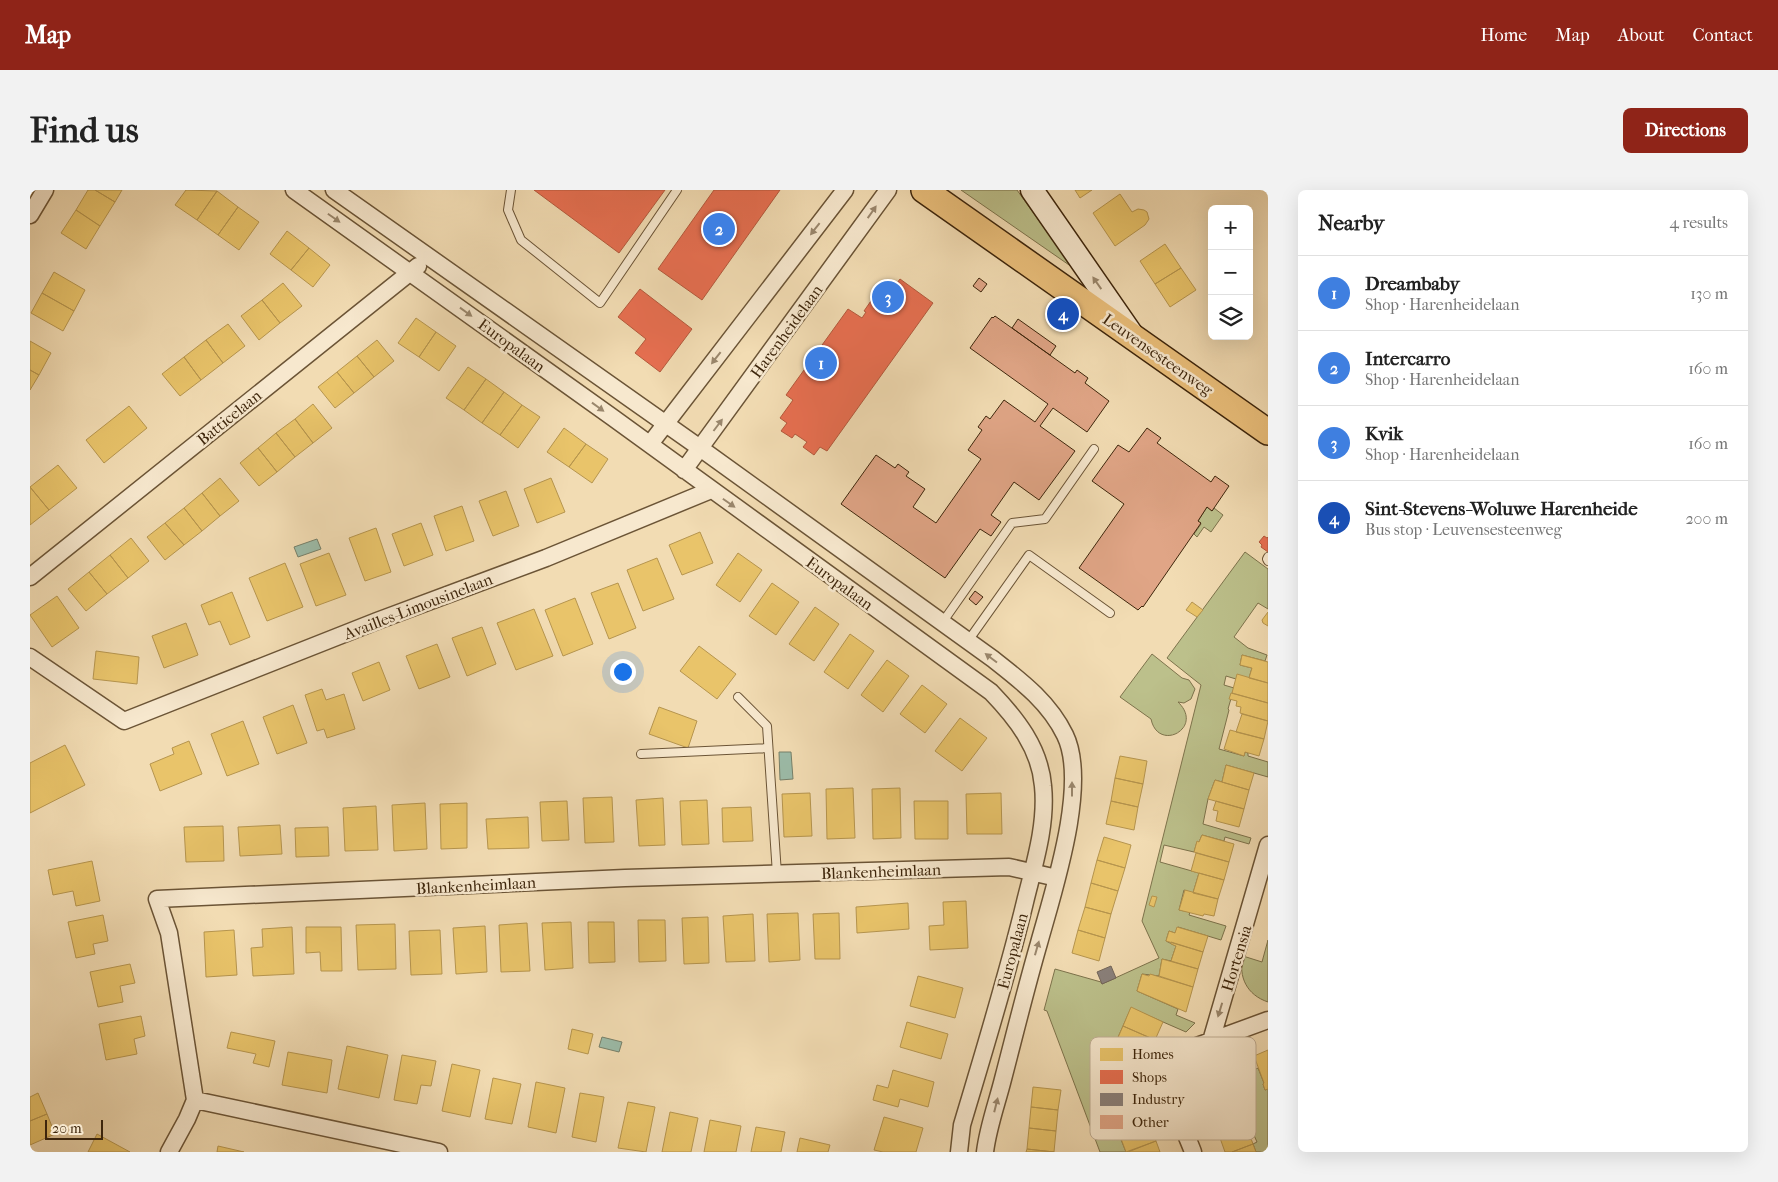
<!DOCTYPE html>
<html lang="en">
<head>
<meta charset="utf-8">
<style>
  body { margin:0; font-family:"IM FELL French Canon",serif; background:#f2f2f2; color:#222 }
  .controls { position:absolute; right:15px; top:15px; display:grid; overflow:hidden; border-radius:8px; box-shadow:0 5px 20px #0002 }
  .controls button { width:45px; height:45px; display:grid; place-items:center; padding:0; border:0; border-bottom:1px solid #e0e0e0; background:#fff; color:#222; font:25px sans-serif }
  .scale { position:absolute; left:15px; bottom:12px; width:58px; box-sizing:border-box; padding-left:5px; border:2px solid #3e260c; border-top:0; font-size:14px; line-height:18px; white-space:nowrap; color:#3e260c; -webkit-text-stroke:4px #f7e8ce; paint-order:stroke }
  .you { position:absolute; left:592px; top:481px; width:18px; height:18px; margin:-12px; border:4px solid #fff; border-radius:50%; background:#1a73e8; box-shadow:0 0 0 8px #1a73e833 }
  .badge { display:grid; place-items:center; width:32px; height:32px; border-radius:50%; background:#8f2418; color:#fff; font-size:16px; font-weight:700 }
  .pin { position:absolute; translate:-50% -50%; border:2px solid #fff; box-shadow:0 1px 5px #0006 }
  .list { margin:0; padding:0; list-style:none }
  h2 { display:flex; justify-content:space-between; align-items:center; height:65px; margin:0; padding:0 20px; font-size:21px }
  h2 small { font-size:16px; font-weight:400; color:#767676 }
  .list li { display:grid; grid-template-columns:32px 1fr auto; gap:15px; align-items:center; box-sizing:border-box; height:75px; padding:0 20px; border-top:1px solid #e0e0e0 }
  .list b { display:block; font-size:19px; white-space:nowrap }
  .list p { margin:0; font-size:16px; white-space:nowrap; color:#767676 }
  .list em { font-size:16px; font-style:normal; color:#767676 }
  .icon { flex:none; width:28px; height:28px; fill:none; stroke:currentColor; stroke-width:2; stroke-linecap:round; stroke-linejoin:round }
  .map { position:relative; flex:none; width:1238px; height:962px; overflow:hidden; border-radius:8px }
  header { display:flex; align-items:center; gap:30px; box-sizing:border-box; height:70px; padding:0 25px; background:#8f2418; color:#fff }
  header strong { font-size:24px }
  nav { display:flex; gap:28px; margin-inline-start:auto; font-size:18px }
  .intro { display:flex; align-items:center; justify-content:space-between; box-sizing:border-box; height:120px; padding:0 30px }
  h1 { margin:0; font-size:35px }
  .button { padding:12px 22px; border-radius:8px; background:#8f2418; color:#fff; font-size:18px; font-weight:700 }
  main { display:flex; gap:30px; padding:0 30px }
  aside { flex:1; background:#fff; border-radius:8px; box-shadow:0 5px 20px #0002 }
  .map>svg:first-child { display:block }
</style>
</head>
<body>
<header>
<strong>Map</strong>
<nav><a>Home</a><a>Map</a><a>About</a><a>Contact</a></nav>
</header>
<div class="intro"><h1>Find us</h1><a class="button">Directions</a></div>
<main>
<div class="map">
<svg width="1238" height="962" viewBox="0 0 1238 962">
  <rect width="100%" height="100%" fill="#f2dcb3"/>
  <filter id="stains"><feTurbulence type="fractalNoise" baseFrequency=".004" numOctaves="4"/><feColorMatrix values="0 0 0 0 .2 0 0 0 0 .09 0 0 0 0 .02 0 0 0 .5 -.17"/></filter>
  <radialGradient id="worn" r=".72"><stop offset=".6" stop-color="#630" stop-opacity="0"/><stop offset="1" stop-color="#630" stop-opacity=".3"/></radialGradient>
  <!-- green -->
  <path fill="#bcc08b" stroke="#7d734c" d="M931,0h56l55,77z
    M1177,317l5,4 2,-3 9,7 -12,17 -7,-5 -7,10 -3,-3 7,-10 -3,-3z
    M1215,362l23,17v40l-10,-6 -24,34 14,11 19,7 -2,6 -23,-6 -2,10 12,3 -3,10 -13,1 -10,-3 -2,9 10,3 -6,21 1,1 -10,39 25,7 1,-4 3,1v3l20,6v15l-42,-12 -4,17 -7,-2 -7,19 -5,25 48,14 -2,6 -24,-7 -1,4 -22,-6 -3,7h-2l-3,10 -30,-7 -4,17 39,11 -6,20 -9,-3 -5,20 11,2 -1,3 37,11 -5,14 -43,-13 -3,6 -6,-2 -3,10 10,5 -5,15 -9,-2 -3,17 -17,-2 -5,17 41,18 -2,6 19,8 -9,9 -55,-24 -15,34 -3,-1 -7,15 5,3 -10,22 28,12 -4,11 31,-7 2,6 -39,15 7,16 -6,3 6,15h-26l-53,-141 -3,-1 11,-41 46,13 1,2 57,-26 -17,-37 59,-236 -34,-27z
    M1122,464l30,24 7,2 6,9 -4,10 -7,4 -6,-1c27,26 -20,51 -27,17l-31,-22z
    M1238,750v62c-21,-7 -30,-25 -25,-46l19,6z
    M1216,853l10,26 2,-1 6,15 -1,1 2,6 3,-1v63h-12l-3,-8 4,-2 -21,-47 4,-2 -8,-20 -45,18c-2,-11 1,-18 8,-27z"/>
  <!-- water -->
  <path fill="#9cbca9" stroke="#76806a" d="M287,349l4,10 -23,8 -4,-10z
    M749,562h12l2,27 -13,1z
    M572,847l20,5 -3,10 -20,-5z"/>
  <!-- homes -->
  <path fill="#e9c46a" stroke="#b6954e" d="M58,0h7l20,12 -15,24 -24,-16z
    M65,0h27l-7,12z
    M156,0l31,1 -20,29 -22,-15z
    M1045,0h17l-12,8z
    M187,1l21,16 -20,28 -21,-15z
    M1090,4l12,18 6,-3 6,1 3,2 2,7 -4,6 -30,21 -22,-33z
    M208,17l21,15 -20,28 -21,-15z
    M46,20l24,16 -14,23 -25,-16z
    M257,41l22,17 -18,22 -21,-16z
    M1135,54l16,24 -26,16 -15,-23z
    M279,58l21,17 -17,22 -22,-17z
    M1151,78l15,22 -26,17 -15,-23z
    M24,82l31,18 -11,21 -32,-18z
    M253,93l19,23 -22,17 -18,-23z
    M12,103l32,18 -11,20 -32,-18z
    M232,110l18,23 -21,17 -18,-24z
    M386,128l20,14 -17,25 -21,-14z
    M198,134l17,22 -22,17 -17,-23z
    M406,142l20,14 -17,25 -20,-14z
    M176,150l17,23 -22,17 -17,-23z
    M347,150l17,21 -20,16 -17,-21z
    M0,151l21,12 -12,22 -9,-5z
    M327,166l17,21 -20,16 -17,-21z
    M154,167l17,23 -21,16 -18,-22z
    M438,177l18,12 -22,31 -18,-12z
    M0,180l9,5 -9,15z
    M307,182l17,21 -19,15 -17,-21z
    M456,189l18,13 -22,31 -18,-13z
    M474,202l18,13 -22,30 -18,-12z
    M283,214l19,24 -19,15 -18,-24z
    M492,215l18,12 -22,31 -18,-13z
    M99,216l18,22 -43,35 -18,-23z
    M265,229l18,24 -18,14 -19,-24z
    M534,238l22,16 -17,23 -22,-15z
    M246,243l19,24 -18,15 -19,-24z
    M556,254l22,15 -16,24 -23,-16z
    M228,258l19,24 -18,14 -19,-23z
    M28,275l19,23 -28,22 -19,-23z
    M190,288l19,23 -19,15 -18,-23z
    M521,288l14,34 -28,11 -13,-34z
    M0,297l19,23 -19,15z
    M476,301l13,35 -26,10 -14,-35z
    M172,303l18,23 -18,15 -18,-23z
    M432,316l12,35 -28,10 -12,-35z
    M154,318l18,23 -18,14 -19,-22z
    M135,333l19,22 -19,15 -18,-23z
    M391,333l12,32 -29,11 -12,-32z
    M346,338l15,44 -26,9 -16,-43z
    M670,342l13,31 -31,12 -13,-30z
    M101,348l18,23 -21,17 -18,-23z
    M299,363l17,42 -30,11 -16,-42z
    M708,363l24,17 -22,32 -24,-17z
    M80,365l18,23 -21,16 -18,-22z
    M627,368l17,41 -31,12 -16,-41z
    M255,373l18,44 -36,14 -18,-43z
    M59,382l18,22 -21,17 -18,-22z
    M588,393l18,45 -27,11 -18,-46z
    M742,393l27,19 -23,33 -27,-19z
    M202,402l18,45 -20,8 -10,-24 -11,4 -8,-20z
    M27,406l22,32 -27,19 -22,-32z
    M545,408l18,46 -30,12 -18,-46z
    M1162,412l11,8 -6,7 -11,-7z
    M785,417l24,17 -25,37 -25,-17z
    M504,419l19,47 -37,14 -19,-47z
    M1238,422v14l-5,-3 -1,-3z
    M156,433l12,32 -34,13 -12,-32z
    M452,437l14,37 -29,12 -15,-38z
    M820,444l24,17 -26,38 -24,-17z
    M407,454l13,33 -31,12 -13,-33z
    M669,456l37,28 -19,25 -37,-28z
    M66,461l43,6 -2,27 -44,-5z
    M1212,465l26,7v21l-19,-5 3,-10 -12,-3z
    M857,470l22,16 -26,36 -22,-17z
    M349,472l11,28 -27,11 -11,-28z
    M1207,484l31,9v20l-36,-10z
    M892,495l25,19 -22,29 -25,-19z
    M292,499l4,11 18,-6 11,35 -28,9 -3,-9 -7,2 -12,-36z
    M1201,503l37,10v18l-28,-8 1,-6 -5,-1 1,-5 -8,-2z
    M263,515l14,38 -30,11 -14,-37z
    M629,517l38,14 -9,27 -39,-14z
    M1212,524l26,7 -4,18 -28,-7z
    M930,528l27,20 -25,33 -27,-20z
    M213,531l16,43 -32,12 -16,-42z
    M1200,540l34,9 -5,17 -14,-4 -1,4 -20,-7z
    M159,551l13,33 -42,17 -10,-27 24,-10 -2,-6z
    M35,555l20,40 -55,28v-50z
    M1090,566l27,5 -4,23 -28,-6z
    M1196,575l28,8 -5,17 -27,-8z
    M1085,588l28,6 -5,23 -27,-6z
    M1185,590l34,10 -5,19 -36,-10z
    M823,598l2,50 -28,1 -1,-50z
    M870,598l1,50 -28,1 -1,-50z
    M780,603l2,43 -28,1 -2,-43z
    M971,603l1,41h-35l-1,-40z
    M582,607l2,45 -29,1 -2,-45z
    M633,608l2,47 -26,1 -3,-46z
    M677,610l2,44 -27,1 -2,-44z
    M537,611l2,39 -27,1 -2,-39z
    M884,611h34v38h-33z
    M1081,611l27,6 -4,23 -28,-6z
    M1186,611l28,8 -5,18 -23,-6 2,-10 -5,-1z
    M395,613l2,46 -33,2 -2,-46z
    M437,613v45l-26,1 -1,-45z
    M346,616l2,44 -33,1 -2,-43z
    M721,617l2,34 -30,1 -1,-34z
    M498,627l1,31 -41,1 -2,-30z
    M250,635l2,29 -42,2 -2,-29z
    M193,636l1,35 -38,1 -2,-35z
    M298,637l1,29 -33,1 -1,-29z
    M1172,645l32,9 -5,18 -35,-10 3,-11 2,1z
    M1074,647l27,8 -6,23 -28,-8z
    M1166,663l33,9 -5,18 -33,-9z
    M1067,670l28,8 -7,23 -27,-8z
    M62,671l8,40 -24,5 -3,-15 -20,4 -5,-25z
    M1169,683l25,7 -6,19 -25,-6z
    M1061,693l27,8 -7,23 -26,-7z
    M1155,700l33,9 -4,17 -10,-2 -1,2 -24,-6z
    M1122,706l5,1 -3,10 -5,-2z
    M936,711l2,47 -38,2 -1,-24 15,-1 -1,-23z
    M878,713l1,26 -52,4 -1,-26z
    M1055,717l26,7 -6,24 -27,-8z
    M768,723l2,47 -31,2 -2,-48z
    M809,723l1,46h-25l-2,-45z
    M723,724l2,47 -29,1 -3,-46z
    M73,725l5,26 -15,3 2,10 -19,4 -8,-36z
    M678,727l1,46 -25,1 -2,-46z
    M608,730h27l1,41 -27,1z
    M541,732l2,46 -28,2 -3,-47z
    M558,732h26l1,40 -26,1z
    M497,733l3,48 -29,1 -2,-47z
    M365,734l1,45 -38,1 -2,-45z
    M455,736l2,46 -31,2 -3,-46z
    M262,737l2,47 -41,2 -2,-28 12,-1 -1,-18z
    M276,737h35l1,44h-21l-1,-19 -14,1z
    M1147,737l31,9 -5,16 -37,-11 3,-10 6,2z
    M204,740l3,45 -31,2 -2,-45z
    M410,740l2,44 -31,1 -2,-44z
    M1048,740l27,8 -6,23 -27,-8z
    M1141,752l32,10 -5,17 -27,-8 5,-15 -5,-2z
    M1132,769l36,10 -5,18 -34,-11z
    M100,774l5,19 -15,3 3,16 -25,5 -8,-35z
    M1112,784l7,2 1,-2 43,13 -7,25 -49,-21z
    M888,786l45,12 -8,30 -45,-12z
    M1101,817l32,15 -8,18 -32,-14z
    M111,826l4,20 -11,3 3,15 -31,6 -7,-36z
    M877,832l41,12 -7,25 -41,-12z
    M1093,836l32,14 -7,16 -32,-14z
    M542,839l21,5 -5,20 -20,-5z
    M201,842l44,9 -6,26 -16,-4 3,-9 -29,-6z
    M317,856l41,9 -9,43 -41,-9z
    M1238,860v39l-3,1 -2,-6 1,-1 -10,-27z
    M258,862l44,8 -5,33 -45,-8z
    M372,865l34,6 -5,25 -10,-1 -4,19 -23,-4z
    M422,874l28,6 -10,47 -28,-6z
    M863,880l41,12 -6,25 -28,-8 -2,8 -25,-7 4,-15 11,3z
    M463,888l28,6 -9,40 -27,-5z
    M506,892l29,6 -9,45 -28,-6z
    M1003,897l28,3 -3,20 -27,-3z
    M8,903l9,21 -17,7v-24z
    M550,903l24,4 -8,45 -24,-5z
    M598,912l27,5 -9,45 -28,-4z
    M1001,917l27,3 -2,21 -27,-3z
    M640,922l28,6 -7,34h-29z
    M17,924l8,20 -25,11v-24z
    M854,927l39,11 -7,24h-33l-9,-2z
    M680,930l31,6 -5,26h-32z
    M1120,935l6,16 -30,11 -6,-16z
    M726,937l29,5 -4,20h-30z
    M999,938l27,3 -2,21 -27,-3z
    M1217,938l6,16 -21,8h-7l-5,-14z
    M67,944l33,18h-42z
    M770,948l30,7 -2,7h-31z
    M1126,951l4,11h-32z
    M1223,954l3,8h-24z
    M188,956l26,6h-27z
    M997,959l27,3h-28z"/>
  <!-- shops -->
  <path fill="#e76f51" stroke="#b4593c" d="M504,0h131l-46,63z
    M684,0h66l-78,110 -44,-31z
    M870,89l33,24 -106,148 -7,-4 -6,8 -11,-8 4,-5 -12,-8 -3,4 -11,-7 6,-8 -7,-5 13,-18 -7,-5 62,-86 14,9 4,-6 -2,-1 20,-29 4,3 4,-4 5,2z
    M610,99l52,40 -32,43 -25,-19 11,-14 -28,-22z
    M1234,346l3,2 1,-1v15l-7,-5 1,-2 -3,-3z"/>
  <!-- industry -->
  <path fill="#8a817c" stroke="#73665a" d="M1081,776l5,12 -14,6 -5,-12z"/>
  <!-- building -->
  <path fill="#e0a586" stroke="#3e260c" d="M949,88l8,6 -6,8 -8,-6z
    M965,126l80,57 2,-3 11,8 -3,5 24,18 -22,31 -34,-24 -13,18 35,25 -36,49 -25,-18 -23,33 10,7 -10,14 -11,-7 -35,49 -104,-74 35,-49 19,13 3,-4 11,8 -3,4 19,13 -12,18 23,16 45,-64 -13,-9 14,-20 -4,-3 8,-11 4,3 14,-19 31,22 13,-18 -78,-56 22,-31 1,1z
    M988,129l38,27 -6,9 -38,-27z
    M1117,238l14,10 -4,5 54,39 4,-6 14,10 -17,25 -5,-4 -9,14 3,2 -58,84 -1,-1 -4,4 -59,-42 45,-64 -32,-23 26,-36 11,7z
    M945,401l8,6 -7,8 -7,-6z"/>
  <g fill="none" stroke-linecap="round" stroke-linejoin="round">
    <!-- lane casing -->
    <g stroke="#6b5436" stroke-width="10">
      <path id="lane" d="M481,0l-3,20 13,30 79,63 77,-113
        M1238,367l-1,2 1,2
        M912,433l70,-100 33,-4 49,-70
        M938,451l61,-86 81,58
        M708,507l29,29 10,148
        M611,564l127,-6"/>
    </g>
    <!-- street casing -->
    <g stroke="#6b5436" stroke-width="19">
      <path id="street" d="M264,0l318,227 379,275c25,26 49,56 52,94 4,39 -9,79 -18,116 -18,75 -41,149 -63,223l-3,27
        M304,0l366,258 293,211c28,22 56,43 72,76 24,49 -12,157 -26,208 -13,45 -24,90 -36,136 -6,24 -15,48 -18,73
        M0,25l15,-25
        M620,254l195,-254
        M654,280l204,-280
        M0,387l388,-311
        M0,467l94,64 253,-100 169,-63 165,-68
        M1181,851l57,-196
        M165,910l244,52
        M139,962l18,-33 8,-19 -26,-167 -12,-34 468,-21 384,-11 48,11
        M1163,962c-14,-38 -43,-79 4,-106l71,-26"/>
    </g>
    <!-- secondary casing -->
    <g stroke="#3e260c" stroke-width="25">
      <path id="secondary" d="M1002,0l99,143"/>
    </g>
    <!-- primary casing -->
    <g stroke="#3e260c" stroke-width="28">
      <path id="primary" d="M894,0l344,242"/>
    </g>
    <!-- lane -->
    <use href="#lane" stroke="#f7e8ce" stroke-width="8"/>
    <!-- street -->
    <use href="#street" stroke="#f7e8ce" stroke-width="16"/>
    <!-- secondary -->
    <use href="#secondary" stroke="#f7e8ce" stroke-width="22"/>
    <!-- primary -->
    <use href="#primary" stroke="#e9be7a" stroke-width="25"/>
  </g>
  <!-- one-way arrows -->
  <defs><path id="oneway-solid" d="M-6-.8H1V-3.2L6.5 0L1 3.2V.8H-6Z" transform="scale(1.25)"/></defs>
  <g fill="#9a876d">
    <use href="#oneway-solid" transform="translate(842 22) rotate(-55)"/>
    <use href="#oneway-solid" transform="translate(304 28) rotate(35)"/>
    <use href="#oneway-solid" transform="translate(785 39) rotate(128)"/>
    <use href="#oneway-solid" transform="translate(1067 93) rotate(-125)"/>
    <use href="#oneway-solid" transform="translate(436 122) rotate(36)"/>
    <use href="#oneway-solid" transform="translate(686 168) rotate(128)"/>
    <use href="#oneway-solid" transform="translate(568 217) rotate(36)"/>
    <use href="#oneway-solid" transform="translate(688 235) rotate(-53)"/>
    <use href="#oneway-solid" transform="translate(699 313) rotate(35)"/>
    <use href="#oneway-solid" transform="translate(961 468) rotate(-143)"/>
    <use href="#oneway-solid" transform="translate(1042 599) rotate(-90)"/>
    <use href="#oneway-solid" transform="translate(1007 758) rotate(-74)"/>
    <use href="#oneway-solid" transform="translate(1190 820) rotate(107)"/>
    <use href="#oneway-solid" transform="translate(966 915) rotate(-76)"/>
  </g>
  <g text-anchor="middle" stroke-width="5" stroke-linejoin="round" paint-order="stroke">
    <!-- street labels -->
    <g font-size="16" fill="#3e260c" stroke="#f7e8ce">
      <text transform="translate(756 141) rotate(-54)" y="6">Harenheidelaan</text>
      <text transform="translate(482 155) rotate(36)" y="6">Europalaan</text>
      <text transform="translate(1128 164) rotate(35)" y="6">Leuvensesteenweg</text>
      <text transform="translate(199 227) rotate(-39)" y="6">Batticelaan</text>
      <text transform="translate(810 393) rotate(36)" y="6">Europalaan</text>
      <text transform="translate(388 416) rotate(-21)" y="6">Availles-Limousinelaan</text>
      <text transform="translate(851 681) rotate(-2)" y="6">Blankenheimlaan</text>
      <text transform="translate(446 695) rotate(-3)" y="6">Blankenheimlaan</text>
      <text transform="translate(982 761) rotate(-75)" y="6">Europalaan</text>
      <text transform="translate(1206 768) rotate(-73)" y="6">Hortensia</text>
    </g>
  </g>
  <!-- legend -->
  <rect x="1060" y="847" width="166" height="103" rx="8" fill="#f7e8ce" stroke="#c0ae94" stroke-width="1"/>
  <rect x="1070" y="858" width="23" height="13" fill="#e9c46a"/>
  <rect x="1070" y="880" width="23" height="14" fill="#e76f51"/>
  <rect x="1070" y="903" width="23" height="13" fill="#8a817c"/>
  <rect x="1070" y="925" width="23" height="14" fill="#e0a586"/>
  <g font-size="14" fill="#3e260c">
    <text x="1102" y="869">Homes</text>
    <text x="1102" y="892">Shops</text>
    <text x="1102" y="914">Industry</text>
    <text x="1102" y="937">Other</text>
  </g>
  <rect width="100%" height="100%" filter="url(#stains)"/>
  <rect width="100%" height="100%" fill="url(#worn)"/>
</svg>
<div class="controls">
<button>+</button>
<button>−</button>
<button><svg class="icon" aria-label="layers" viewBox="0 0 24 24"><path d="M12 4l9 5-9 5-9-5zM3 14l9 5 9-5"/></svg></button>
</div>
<div class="scale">20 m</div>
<div class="you"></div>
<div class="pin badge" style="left:791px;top:173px;background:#3f7fe0">1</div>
<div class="pin badge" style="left:689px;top:39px;background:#3f7fe0">2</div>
<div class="pin badge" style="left:858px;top:107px;background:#3f7fe0">3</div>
<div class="pin badge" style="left:1033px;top:124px;background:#1a4fb4">4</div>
</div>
<aside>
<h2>Nearby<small>4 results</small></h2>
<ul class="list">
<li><span class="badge" style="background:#3f7fe0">1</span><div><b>Dreambaby</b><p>Shop · Harenheidelaan</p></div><em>130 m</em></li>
<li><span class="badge" style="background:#3f7fe0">2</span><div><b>Intercarro</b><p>Shop · Harenheidelaan</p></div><em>160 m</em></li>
<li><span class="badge" style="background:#3f7fe0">3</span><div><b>Kvik</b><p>Shop · Harenheidelaan</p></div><em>160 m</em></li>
<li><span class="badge" style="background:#1a4fb4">4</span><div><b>Sint-Stevens-Woluwe Harenheide</b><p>Bus stop · Leuvensesteenweg</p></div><em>200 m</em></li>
</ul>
</aside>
</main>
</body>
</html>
